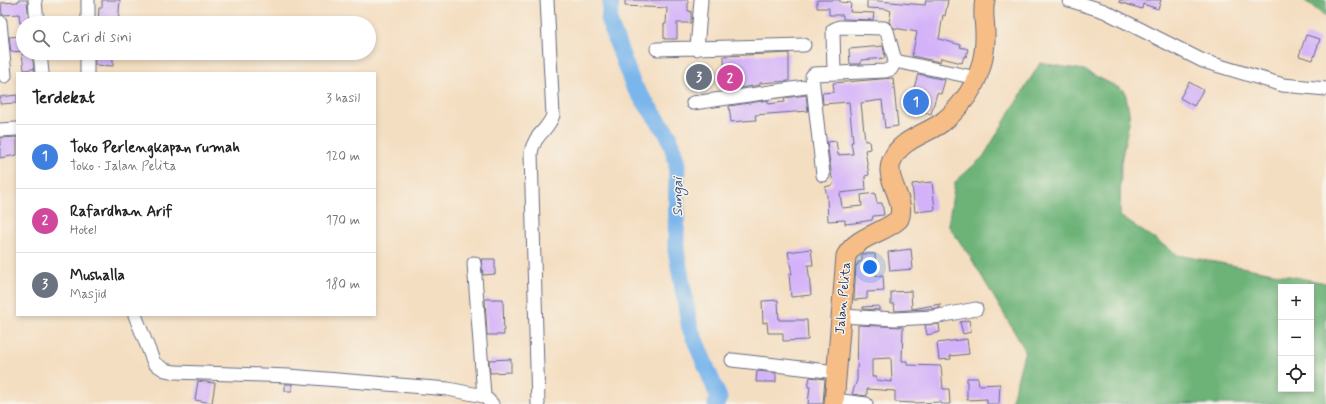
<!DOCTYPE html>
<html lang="id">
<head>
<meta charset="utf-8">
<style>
  body { margin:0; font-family:Mynerve,sans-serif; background:#f2f2f2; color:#222 }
  .controls { position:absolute; right:12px; bottom:12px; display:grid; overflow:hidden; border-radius:0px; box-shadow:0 2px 6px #0003 }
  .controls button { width:36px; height:36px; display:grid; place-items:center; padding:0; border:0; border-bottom:1px solid #e0e0e0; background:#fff; color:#222; font:20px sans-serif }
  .you { position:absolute; left:870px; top:267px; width:14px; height:14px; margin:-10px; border:3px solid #fff; border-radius:50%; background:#1a73e8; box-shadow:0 0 0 6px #1a73e833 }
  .badge { display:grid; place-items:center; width:26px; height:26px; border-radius:50%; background:#0b8043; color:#fff; font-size:13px; font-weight:700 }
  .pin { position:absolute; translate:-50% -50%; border:2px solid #fff; box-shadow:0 1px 4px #0006 }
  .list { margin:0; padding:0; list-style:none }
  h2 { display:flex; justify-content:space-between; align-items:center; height:52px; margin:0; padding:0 16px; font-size:17px }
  h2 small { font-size:13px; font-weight:400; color:#767676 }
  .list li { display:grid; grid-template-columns:26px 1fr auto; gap:12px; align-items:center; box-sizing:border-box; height:64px; padding:0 16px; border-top:1px solid #e0e0e0 }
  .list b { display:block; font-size:15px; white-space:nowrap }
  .list p { margin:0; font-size:13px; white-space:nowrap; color:#767676 }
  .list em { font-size:13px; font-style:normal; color:#767676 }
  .icon { flex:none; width:22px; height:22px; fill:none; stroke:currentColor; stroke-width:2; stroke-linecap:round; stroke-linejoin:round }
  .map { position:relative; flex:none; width:1326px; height:404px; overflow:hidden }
  .search { position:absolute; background:#fff; box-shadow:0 2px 6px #0003; left:16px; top:16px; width:360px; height:44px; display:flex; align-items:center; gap:10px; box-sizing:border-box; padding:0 14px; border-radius:22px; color:#767676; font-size:15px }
  .panel { position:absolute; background:#fff; box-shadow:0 2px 6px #0003; left:16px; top:72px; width:360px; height:244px; border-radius:0px }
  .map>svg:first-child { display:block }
</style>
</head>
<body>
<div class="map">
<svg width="1326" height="404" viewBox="0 0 1326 404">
  <rect width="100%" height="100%" fill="#f7f3e8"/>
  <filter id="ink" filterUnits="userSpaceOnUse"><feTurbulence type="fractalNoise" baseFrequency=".025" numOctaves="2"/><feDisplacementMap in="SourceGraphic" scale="8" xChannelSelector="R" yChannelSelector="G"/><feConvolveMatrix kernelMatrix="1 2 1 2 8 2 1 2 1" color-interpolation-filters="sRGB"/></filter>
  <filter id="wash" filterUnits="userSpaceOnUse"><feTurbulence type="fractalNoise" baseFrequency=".012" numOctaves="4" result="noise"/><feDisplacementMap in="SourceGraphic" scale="16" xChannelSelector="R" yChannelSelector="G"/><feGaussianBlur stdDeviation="0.9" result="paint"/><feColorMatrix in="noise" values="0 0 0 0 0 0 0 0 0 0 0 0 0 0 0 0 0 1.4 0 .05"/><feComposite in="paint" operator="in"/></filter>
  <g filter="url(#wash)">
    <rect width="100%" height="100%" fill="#f4dec1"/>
    <!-- forest -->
    <path fill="#6db378" stroke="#44716b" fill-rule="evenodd" d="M1304,0h22v17z
      M1040,63l44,7 41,21 5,27 -9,44 -1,54 58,39 148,28v121h-315l14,-54 -54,-92 -23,-33 7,-43 28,-25zM1281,287h30v102h-30z"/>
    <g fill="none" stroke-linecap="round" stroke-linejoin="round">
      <!-- river -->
      <path stroke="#7ab6ec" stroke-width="17" d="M611,0l-2,21 24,64 36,51 8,27 -1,87 14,78 29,70 -3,6"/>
    </g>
    <g id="blocks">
      <!-- building -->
      <path fill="#d4b2f9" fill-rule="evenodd" d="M18,0h9l2,23h-9l-1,-9 -17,1 -1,-12 17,-1z
        M102,0h18l-2,23 -20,-2 1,-13h3z
        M625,0h63v11h3v12h-14v16h-13v-15h2l1,-16 -42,-2z
        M817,0h23v2l11,1 -1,9 24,1 -1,7 -30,-1v-4h-14v-7h-12z
        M867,0l58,5 1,-5h22l-3,16 -2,-1 -4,24 22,6 -1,2 8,2 -2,8 -2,-1 -2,7 -21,-5 -1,4 -28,-6 5,-24 -23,-4 -5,-6 2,-11 -5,-2 -19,-1z
        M1120,0h41l-3,9 -15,-5 -1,5 -23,-7z
        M1306,35l14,4 -7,21 -14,-4z
        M23,36v15l-12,1 -2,-15z
        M883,46l2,12 -24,2v4h-11l-1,-15z
        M22,53h10l2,16 -10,1z
        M95,53h18v13l-18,-1z
        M789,53v28l-29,2v2l-35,5 -1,-34z
        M691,68l16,1v16h-16z
        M918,74l27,6 -4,14 -4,-1 -6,21 -11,-3 5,-16 -12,-4z
        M893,78l5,48 -13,2 -3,-28 -21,3 4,38h4l1,8 -5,1 4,25 -4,1 1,14 -26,3 2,15 20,-2 -1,-11 14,-2 2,10h5l2,12 -11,1 -1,4 -18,3 -9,1v-4l-17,1 -1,-25 -2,-9 8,-2 -6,-43 9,-1 2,14 15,-1 -2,-12h2l-4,-40 -26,2 -1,-11 12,-1 -1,-9z
        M1189,82l14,8 -9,16 -14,-8z
        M17,95v8l-17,1v-7z
        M806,95l2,16 -53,4 1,5 -25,2 -2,-16 39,-6v4l17,-2 -1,-4z
        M17,137v18l-17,3v-20z
        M932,182l3,28 -20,2 -3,-28z
        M811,249l2,16h-5l3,30 -20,2 -2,-23h3l-4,-22z
        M911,249l2,20 -23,2 -2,-19z
        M862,254h13l1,22 7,-1 1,16 -17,1v7l-13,1 2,-35h2v-3h4z
        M481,259h14v15l-12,1z
        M911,291l1,18 28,-5v4l-45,3 -1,-7h-3v-12z
        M485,299h18l1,36h-17z
        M778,300l1,20h28l1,20 -25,1v-8h-15l-1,-11 -4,1 -1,-22z
        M879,306v4l-16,-1v-2z
        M969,320l2,12 -8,2 -3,-12z
        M939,324l1,8 -13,3 -2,-10z
        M858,325l45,2 -1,34h5v4l34,1 2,23h6l1,15h-9v-2l-27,1 -19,-1v-11l-28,-2v7l-15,-2 5,-14zM891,358l1,24 -16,-2v-3h-4v-18z
        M967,339l2,15 -19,2 1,3 -12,1 -2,-17z
        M511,359v13l-21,1 -1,-13z
        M757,371l19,2v9h-20z
        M810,377l15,2 -2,25h-15l2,-17h-2z
        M967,378h11l1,7 21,-1 -1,20h-12v-5l-20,1z
        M198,381l17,2 -3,20 -17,-3z
        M285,384h7v7h-7z"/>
    </g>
  </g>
  <g filter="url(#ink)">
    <use href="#blocks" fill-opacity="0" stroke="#676c81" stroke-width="1"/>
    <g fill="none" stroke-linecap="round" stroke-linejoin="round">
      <!-- minor casing -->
      <g stroke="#676c81" stroke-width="15">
        <path id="minor" d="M35,0l2,23
          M88,0v23
          M1069,0l35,11 99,50 80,24 43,4
          M0,22l5,54
          M657,49l147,-4
          M697,49l4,-49
          M40,53l2,20
          M87,73v-20
          M834,73l-1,-43 6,-3 45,1 3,3 8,30
          M693,103l120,-17
          M0,130l17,-1
          M823,175l-10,-89 -1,-10 2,-2 71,-3 6,-2 4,-8 82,17
          M474,263l10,133
          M135,315l19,48 11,7 10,2 114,4 159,13 36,7 8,8
          M841,316l54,3 39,-2 42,-8
          M732,360l104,12
          M834,400l32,4
          M538,404l-7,-251c3,-19 17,-22 22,-38l-6,-115"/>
      </g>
      <!-- highway casing -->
      <g stroke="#676c81" stroke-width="21">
        <path id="highway" d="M834,404l12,-148c12,-21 37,-22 53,-37 8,-20 -16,-40 -7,-59 9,-22 36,-26 52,-39 7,-6 14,-13 19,-20 15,-18 23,-44 22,-68 0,-11 -3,-22 0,-33"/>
      </g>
      <!-- minor -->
      <use href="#minor" stroke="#fff" stroke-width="13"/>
      <!-- highway -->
      <use href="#highway" stroke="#f6be86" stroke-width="19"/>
    </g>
  </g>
  <g text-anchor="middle" stroke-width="3" stroke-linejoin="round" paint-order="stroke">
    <!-- street labels -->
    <g font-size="13" fill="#1b2f5e" stroke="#f7f3e8">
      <text transform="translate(842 298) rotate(-85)" y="5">Jalan Pelita</text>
    </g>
    <!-- water labels -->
    <g font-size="14" font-style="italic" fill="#335182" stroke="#f7f3e8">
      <text transform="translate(677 197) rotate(-90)" y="5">Sungai</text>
    </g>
  </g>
</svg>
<div class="controls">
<button>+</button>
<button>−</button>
<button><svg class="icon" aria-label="locate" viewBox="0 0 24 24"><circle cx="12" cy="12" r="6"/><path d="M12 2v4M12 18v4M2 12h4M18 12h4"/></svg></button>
</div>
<div class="you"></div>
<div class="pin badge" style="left:916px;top:102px;background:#3f7fe0">1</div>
<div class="pin badge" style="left:730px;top:78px;background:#d1479c">2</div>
<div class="pin badge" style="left:699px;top:77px;background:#6b7280">3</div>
<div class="search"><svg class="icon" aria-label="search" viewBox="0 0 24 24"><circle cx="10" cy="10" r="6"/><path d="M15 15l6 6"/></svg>Cari di sini</div>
<section class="panel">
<h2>Terdekat<small>3 hasil</small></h2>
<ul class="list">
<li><span class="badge" style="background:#3f7fe0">1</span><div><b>Toko Perlengkapan rumah</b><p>Toko · Jalan Pelita</p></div><em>120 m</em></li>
<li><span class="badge" style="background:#d1479c">2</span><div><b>Rafardhan Arif</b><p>Hotel</p></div><em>170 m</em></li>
<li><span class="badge" style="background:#6b7280">3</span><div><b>Mushalla</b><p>Masjid</p></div><em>180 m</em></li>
</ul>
</section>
</div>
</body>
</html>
